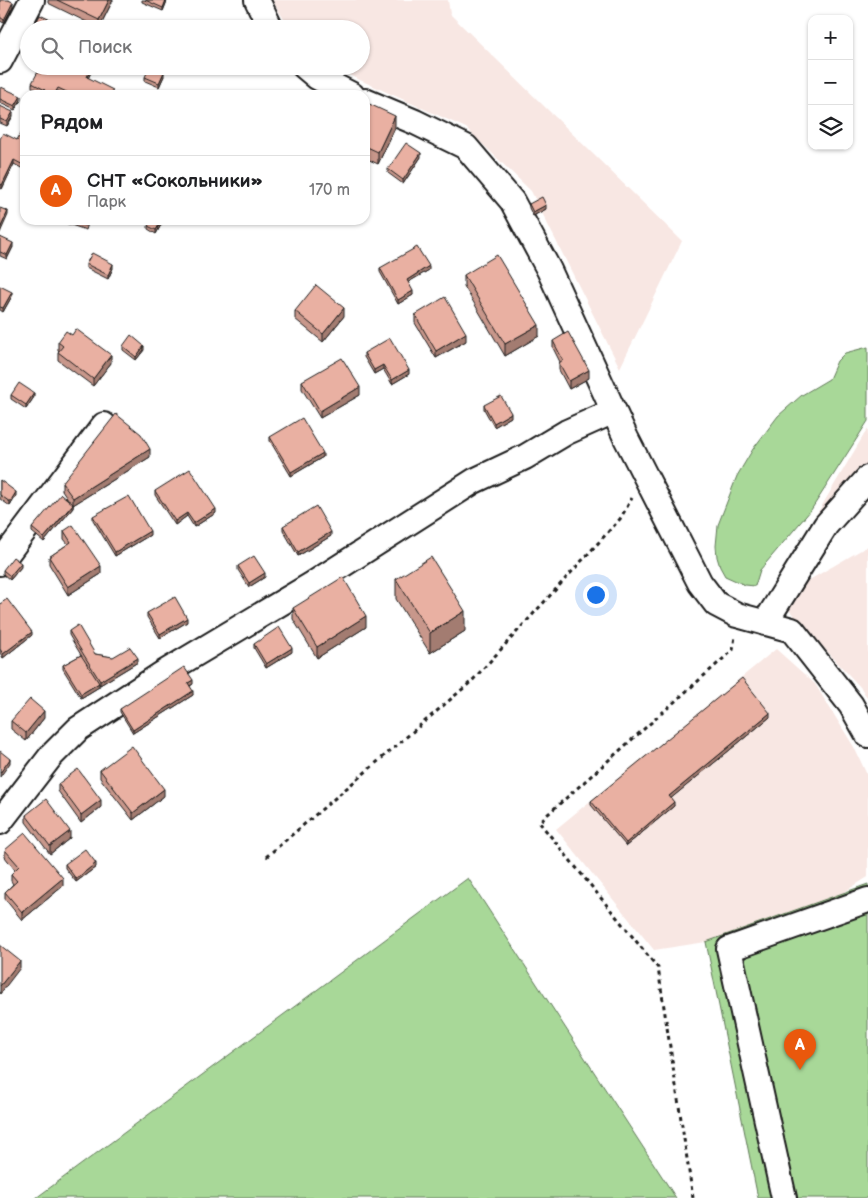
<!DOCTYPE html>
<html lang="ru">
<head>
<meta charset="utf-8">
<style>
  body { margin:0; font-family:"Balsamiq Sans",sans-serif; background:#f6f6f6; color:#202124 }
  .controls { position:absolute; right:15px; top:15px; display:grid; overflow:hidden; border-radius:10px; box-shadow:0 1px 4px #0004 }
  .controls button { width:45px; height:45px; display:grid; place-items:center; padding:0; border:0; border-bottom:1px solid #e0e0e0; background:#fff; color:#202124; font:25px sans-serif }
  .you { position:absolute; left:595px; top:594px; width:18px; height:18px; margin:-12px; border:4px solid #fff; border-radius:50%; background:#1a73e8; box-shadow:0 0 0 8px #1a73e833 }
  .badge { display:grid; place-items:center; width:32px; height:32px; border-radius:50%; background:#ea580c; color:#fff; font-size:16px; font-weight:700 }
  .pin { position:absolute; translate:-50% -41px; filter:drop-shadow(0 1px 2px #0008) }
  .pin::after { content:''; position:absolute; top:26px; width:18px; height:15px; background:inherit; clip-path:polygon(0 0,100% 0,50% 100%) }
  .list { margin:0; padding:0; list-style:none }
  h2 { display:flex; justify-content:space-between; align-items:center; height:65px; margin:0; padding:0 20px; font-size:21px }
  h2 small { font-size:16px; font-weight:400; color:#757577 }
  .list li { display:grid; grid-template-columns:32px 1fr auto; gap:15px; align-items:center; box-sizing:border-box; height:70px; padding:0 20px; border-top:1px solid #e0e0e0 }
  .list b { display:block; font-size:19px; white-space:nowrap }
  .list p { margin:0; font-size:16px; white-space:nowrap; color:#757577 }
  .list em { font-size:16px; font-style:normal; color:#757577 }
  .icon { flex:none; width:28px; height:28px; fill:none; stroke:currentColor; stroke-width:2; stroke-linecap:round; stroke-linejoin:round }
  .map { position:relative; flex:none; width:868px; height:1198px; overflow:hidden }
  .search { position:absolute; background:#fff; box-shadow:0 1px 4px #0004; left:20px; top:20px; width:350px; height:55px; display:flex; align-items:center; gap:12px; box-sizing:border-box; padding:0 18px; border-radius:28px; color:#757577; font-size:19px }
  .panel { position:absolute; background:#fff; box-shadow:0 1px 4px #0004; left:20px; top:90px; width:350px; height:135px; border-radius:15px }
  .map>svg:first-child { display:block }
</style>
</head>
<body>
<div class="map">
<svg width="868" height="1198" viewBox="0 0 868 1198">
  <rect width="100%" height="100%" fill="#fff"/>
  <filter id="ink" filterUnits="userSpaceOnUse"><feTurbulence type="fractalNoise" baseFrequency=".02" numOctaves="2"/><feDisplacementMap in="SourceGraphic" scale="10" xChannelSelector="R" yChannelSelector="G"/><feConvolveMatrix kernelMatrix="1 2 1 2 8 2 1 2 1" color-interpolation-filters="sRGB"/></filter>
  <g filter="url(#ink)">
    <!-- built -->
    <path fill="#f8e7e3" d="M272,0h176l2,14 232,227 -62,127 -89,-177 -65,-63 -137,-62h32v-37h-71z
      M868,428v71l-44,44 -16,-14z
      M868,546v153l-7,-11 -75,-81 18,-24z
      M776,649l39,35 39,63 14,30v100l-27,17 -135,48 -52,8 -98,-121z"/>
    <!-- green -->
    <path fill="#a8d898" stroke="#627a5a" d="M868,347v74l-57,89 -51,60 -5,16 -10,-1 -20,-9 -5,-9 -3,-10 -1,-11 2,-21 19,-49 16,-27 25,-33 24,-21 27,-16 8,-18 8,-8z
      M468,878l208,320h-640z
      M868,884v314h-110l-52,-256z"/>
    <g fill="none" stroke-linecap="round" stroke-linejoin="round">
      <!-- minor casing -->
      <g stroke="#1c1c1c" stroke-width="28">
        <path id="minor" d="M257,0l14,29
          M0,61l32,-61
          M304,66l13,11 35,18
          M365,101l50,21 51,25 46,54 37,69 77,168 74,145 16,21 21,11 55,15 59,75 17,30
          M0,563l104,-138
          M765,623l61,-98 42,-47
          M0,822l51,-66 27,-27 84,-55 149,-89 163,-104 51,-24 42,-25 47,-21
          M784,1198l-55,-249 139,-49"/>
      </g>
      <!-- path -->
      <path stroke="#1c1c1c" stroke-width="3" stroke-dasharray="4 4" stroke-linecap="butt" d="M266,857l206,-176 148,-162 12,-21
        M693,1198l-35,-230 -119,-146 194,-172 2,-14"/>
      <!-- minor -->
      <use href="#minor" stroke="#fff" stroke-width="24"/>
    </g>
    <!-- wall -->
    <path fill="#c8978b" stroke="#1c1c1c" d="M0,0l13,6 -9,17 -4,-2z
      M48,0h65l-14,28 -51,-25z
      M142,0h25v1l-4,10 -21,-9z
      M164,76l-5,11 -14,-6v-4z
      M88,78l25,16 -1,1h-47l-7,-4 -15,2 -11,-6v-4z
      M0,89l21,11 -6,10 -15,-7z
      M365,102l30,26 -17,36 -13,-6z
      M0,106l13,10 -6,10 -7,-3z
      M25,133v37l-11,-6 -12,25 -2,-1v-49l17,1z
      M421,157l-18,27 -15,-11v-4z
      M529,204l17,5 -13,7 -4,-8z
      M65,220h24l-3,10 -21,-7z
      M162,220v3l-6,11 -8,-5v-3z
      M0,237l13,10 -6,12 -7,-3z
      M86,264l27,4 -5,11 -22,-11z
      M380,268l49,2 -21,12 5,13 -15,9 -18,-32z
      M464,275l75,61 -34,20 -41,-70z
      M0,286l12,10 -9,16 -3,-2z
      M295,311l49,5 -21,26 -28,-23z
      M415,315l51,26 -30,17 -21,-35z
      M553,341l36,37 -20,11 -10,-19v-7l1,-1 -7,-14z
      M58,342l53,21 -18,23 -35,-26v-8l1,-1 -1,-1z
      M123,346l21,4 -8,10 -13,-10z
      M364,353l45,21 -17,10 -9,-15 -9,5 -10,-17z
      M302,381l58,14 -40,23 -18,-29z
      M11,395l23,2 -8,12 -15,-10z
      M484,405l27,12 -17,10 -10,-18z
      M270,437l53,20 -32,19 -21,-35z
      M150,457l-77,48v3l-29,34 -12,-10v-4l38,-26 -8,-12v-7z
      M0,480l16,16 -6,10 -10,-7z
      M155,491l61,22 -22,14 -7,-11 -12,9 -20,-30z
      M93,516l57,19 -35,21 -22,-36z
      M283,526l48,10 -33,20 -15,-26z
      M64,531l37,43 -33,21 -19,-31v-7l19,-13 -4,-5z
      M238,566l27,11 -16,10 -11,-17z
      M21,567l-11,13 -7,-6v-4z
      M396,579l69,52 -35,22 -34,-54z
      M0,604l32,31 -29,23 -3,-5z
      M293,608l73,19 -49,31 -24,-39z
      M147,613l40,9 -27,16 -13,-21z
      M69,631l26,23 43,8 -38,23 -1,-1v3l-18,11 -18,-29v-4l18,-10 -12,-20z
      M254,644l38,8 -26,16 -12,-20z
      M193,684l-3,2 3,9 -60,38 -13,-21v-3z
      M770,717l-99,81 3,8 -48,40 -35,-41v-4z
      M44,718l-18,23 -15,-12v-8z
      M100,770l64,26 -31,24 -33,-42z
      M58,784l43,23 -20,16 -23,-32z
      M26,815l44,23 -20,16 -24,-32z
      M5,850l58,36 -41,34 -17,-21v-7l8,-8 -2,-3v-7l4,-4 -10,-13z
      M65,864l31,3 -20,15 -11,-14z"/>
    <!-- shaded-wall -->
    <path fill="#a37b71" stroke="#1c1c1c" d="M109,0h4l-14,28v-8z
      M166,0h1v1l-4,10v-3z
      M13,2v4l-9,17v-3z
      M92,66h2l-7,15v-4z
      M164,72v4l-5,11v-4z
      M21,96v4l-6,10v-4z
      M13,112v4l-6,10v-4z
      M395,116v12l-17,36v-12z
      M421,153v4l-18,27v-4z
      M14,160v4l-12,25v-4z
      M546,205v4l-13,7v-4z
      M8,211v4l-8,18v-4z
      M162,220v3l-6,11v-4z
      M13,243v4l-6,12v-4z
      M113,264v4l-5,11v-4z
      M429,266v4l-22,13v-3z
      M413,291v4l-15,9v-4z
      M12,292v4l-9,16v-4z
      M344,308v8l-21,26v-8z
      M539,325v11l-34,20v-12z
      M466,333v8l-30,17v-7z
      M144,346v4l-8,10v-3z
      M111,355v8l-18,23v-7z
      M383,365v4l-9,5v-4z
      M409,370v4l-17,10v-4z
      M589,370v8l-20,11v-8z
      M360,387v8l-40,23v-7z
      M34,393v4l-8,12v-4z
      M511,413v4l-17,10v-4z
      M150,449v8l-77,48v3l-29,34v-4l29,-33v-7z
      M323,453v4l-32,19v-4z
      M16,492v4l-6,10v-4z
      M216,509v4l-22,14v-4z
      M187,513v3l-12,9v-4z
      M150,531v4l-35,21v-4z
      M331,532v4l-33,20v-4z
      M21,563v4l-11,13v-4z
      M101,566v8l-33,21v-8z
      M265,573v4l-16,10v-4z
      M465,611v20l-35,22v-20z
      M366,616v11l-49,31v-11z
      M187,618v4l-27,16v-4z
      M32,632v3l-29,23v-4z
      M292,648v4l-26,16v-4z
      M138,658v4l-38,23v-4z
      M193,680v4l-5,3v-4z
      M99,683v4l-18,11v-4z
      M193,691v4l-60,38v-3z
      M44,711v7l-18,23v-8z
      M770,713v4l-101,83v-4z
      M10,759v4l-10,14v-4z
      M164,789v7l-31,24v-7z
      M101,800v7l-20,16v-8z
      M674,802v4l-48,40v-3z
      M70,831v7l-20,16v-8z
      M96,863v4l-20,15v-3z
      M63,878v8l-41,34v-8z
      M20,961v7l-20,26v-8z"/>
    <!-- building -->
    <path fill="#e9b0a2" stroke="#1c1c1c" d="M0,0h8l5,2 -9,18 -4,-3z
      M57,0h52l-10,20z
      M145,0h21l-3,8z
      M40,15l21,10 -2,4h-26z
      M41,66h51l-5,11 26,13 -3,5h-37l-15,-7 -4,7h-12l3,-5 -13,-7z
      M150,66l14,6 -5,11 -14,-6z
      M1,87l20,9 -6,10 -15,-7v-10z
      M365,102l30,14 -17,36 -13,-6z
      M0,106l13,6 -6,10 -7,-3z
      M22,131l3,2v33l-11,-6 -12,25 -2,-1v-45l3,-6 14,7z
      M406,143l15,10 -18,27 -15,-11z
      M542,197l4,8 -13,7 -4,-8z
      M0,208l8,3 -8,18z
      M68,220h20l-2,6z
      M151,220h11l-6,10 -8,-4z
      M0,237l13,6 -6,12 -7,-3z
      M417,247l12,19 -22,14 6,11 -15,9 -18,-32z
      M92,253l21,11 -5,11 -22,-11z
      M497,255l42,70 -34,19 -41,-69z
      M316,285l28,23 -21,26 -28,-23z
      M0,286l12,6 -9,16 -3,-1z
      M445,297l21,36 -30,18 -21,-36z
      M76,329l35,26 -18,24 -35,-27 5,-6 -5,-4 8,-11 6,4z
      M568,332l21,38 -20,11 -10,-18 4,-3 -10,-19z
      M131,335l13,11 -8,11 -13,-11z
      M390,338l19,32 -17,10 -9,-15 -9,5 -10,-17z
      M342,358l18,29 -40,24 -18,-30z
      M19,383l15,10 -8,12 -15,-10z
      M501,396l10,17 -17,10 -10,-18z
      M116,414l25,20 9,15 -77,49 -11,-15z
      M302,418l21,35 -32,19 -21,-35z
      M190,469l26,40 -22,14 -7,-10 -12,8 -20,-30z
      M0,480l16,12 -6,10 -10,-7z
      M61,494l12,10 -29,34 -12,-10z
      M129,496l21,35 -35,21 -22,-36z
      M316,506l15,26 -33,20 -15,-26z
      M73,525l28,41 -33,21 -19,-30 22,-15 -7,-11z
      M254,556l11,17 -16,10 -11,-17z
      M13,557l8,6 -11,13 -7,-6z
      M431,557l34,54 -35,22 -34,-54z
      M343,577l23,39 -49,31 -24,-39z
      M175,597l12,21 -27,16 -13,-21z
      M7,599l25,33 -29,22 -3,-5v-45z
      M78,625l17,29 18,3 17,-10 8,11 -38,23 -31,-50z
      M279,627l13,21 -26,16 -12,-20z
      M81,655l18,28 -18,11 -18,-29z
      M184,667l9,13 -5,3 5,8 -60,39 -13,-21z
      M742,678l28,35 -101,83 5,6 -48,41 -35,-42z
      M30,699l14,12 -18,22 -15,-12z
      M132,746l32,43 -31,24 -33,-43z
      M0,751l10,8 -10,14z
      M78,769l23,31 -20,15 -23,-31z
      M46,799l24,32 -20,15 -24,-31z
      M25,833l38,45 -41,34 -17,-20 12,-11 -6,-7 8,-8 -14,-16z
      M85,849l11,14 -20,16 -11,-15z
      M0,945l20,16 -20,25z"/>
  </g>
</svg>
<div class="controls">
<button>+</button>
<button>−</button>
<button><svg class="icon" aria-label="layers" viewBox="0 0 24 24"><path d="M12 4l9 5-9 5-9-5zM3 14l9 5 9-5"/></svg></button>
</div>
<div class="you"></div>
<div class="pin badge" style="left:800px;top:1070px">A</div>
<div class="search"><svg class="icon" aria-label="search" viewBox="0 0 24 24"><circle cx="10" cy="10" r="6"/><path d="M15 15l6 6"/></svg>Поиск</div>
<section class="panel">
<h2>Рядом<small></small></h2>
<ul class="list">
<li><span class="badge">A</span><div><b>СНТ «Сокольники»</b><p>Парк</p></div><em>170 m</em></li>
</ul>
</section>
</div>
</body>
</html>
